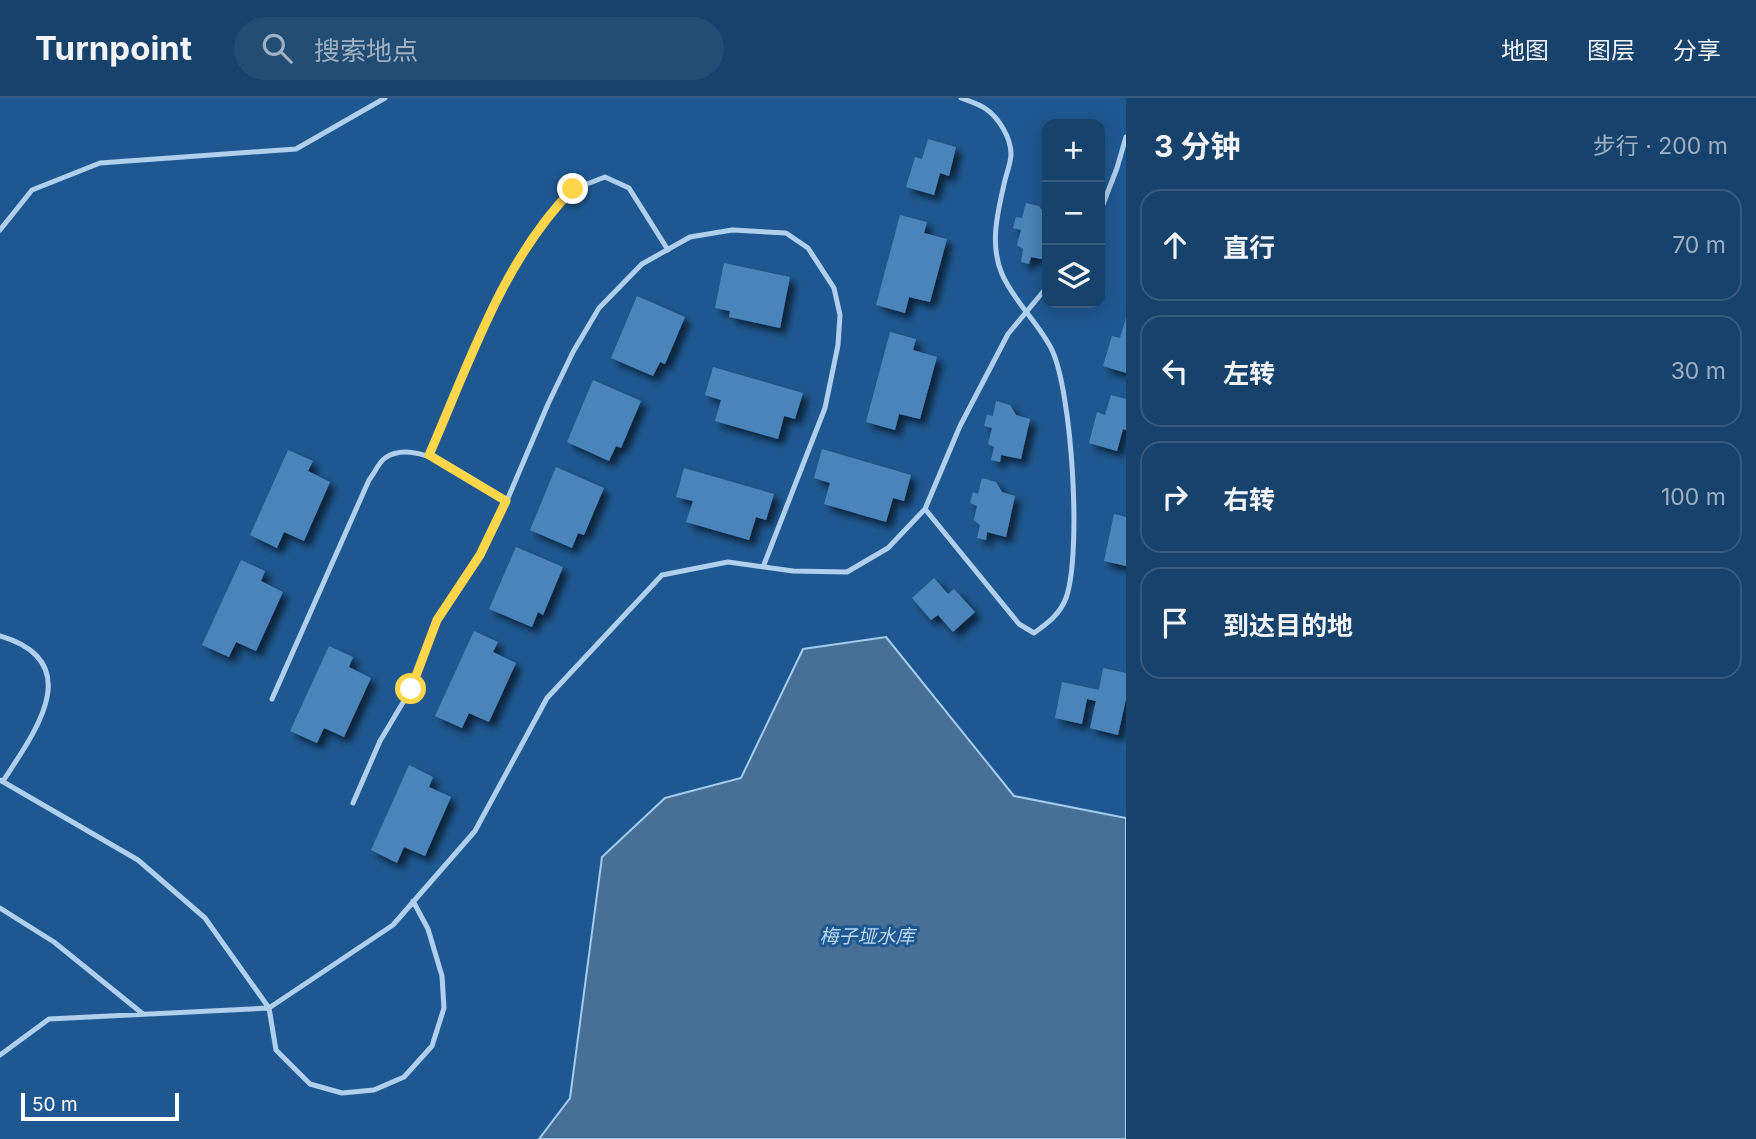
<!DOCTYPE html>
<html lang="zh">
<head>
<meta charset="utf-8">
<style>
  body { margin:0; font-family:Inter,"Noto Sans SC",sans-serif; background:#244d74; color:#f1f3f6 }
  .controls { position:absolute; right:21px; top:21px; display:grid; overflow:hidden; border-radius:14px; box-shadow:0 4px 18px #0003 }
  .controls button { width:63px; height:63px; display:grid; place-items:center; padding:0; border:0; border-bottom:2px solid #365b7f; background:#17426c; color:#f1f3f6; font:35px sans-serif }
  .scale { position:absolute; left:21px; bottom:18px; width:158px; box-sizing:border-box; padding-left:7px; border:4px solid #fff; border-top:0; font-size:19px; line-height:24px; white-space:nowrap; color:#fff; -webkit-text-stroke:5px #1f5890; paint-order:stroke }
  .stop { position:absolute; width:21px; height:21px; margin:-16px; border:5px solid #ffd54a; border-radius:50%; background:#fff }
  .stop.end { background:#ffd54a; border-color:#fff; box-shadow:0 2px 7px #0008 }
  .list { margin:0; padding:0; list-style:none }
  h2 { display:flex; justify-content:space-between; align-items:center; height:91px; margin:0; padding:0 28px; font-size:30px }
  h2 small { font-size:23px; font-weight:400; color:#9eb0c2 }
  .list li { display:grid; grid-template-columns:46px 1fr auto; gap:21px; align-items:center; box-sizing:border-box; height:112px; margin:0 14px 14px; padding:0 14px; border:2px solid #365b7f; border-radius:21px }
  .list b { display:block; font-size:26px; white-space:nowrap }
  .list em { font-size:23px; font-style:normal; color:#9eb0c2 }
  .icon { flex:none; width:38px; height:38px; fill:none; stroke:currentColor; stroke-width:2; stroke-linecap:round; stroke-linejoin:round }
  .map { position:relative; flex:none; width:1126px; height:1041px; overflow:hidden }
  header { display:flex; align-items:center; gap:42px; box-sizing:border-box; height:98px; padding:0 35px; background:#17426c; border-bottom:2px solid #365b7f }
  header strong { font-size:33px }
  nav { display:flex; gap:38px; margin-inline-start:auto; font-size:24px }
  .search { width:490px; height:63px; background:#244d74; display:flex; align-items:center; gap:18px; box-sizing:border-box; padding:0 24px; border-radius:38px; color:#9eb0c2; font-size:26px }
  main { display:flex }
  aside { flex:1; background:#17426c }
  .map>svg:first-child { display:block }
</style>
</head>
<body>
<header>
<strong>Turnpoint</strong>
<div class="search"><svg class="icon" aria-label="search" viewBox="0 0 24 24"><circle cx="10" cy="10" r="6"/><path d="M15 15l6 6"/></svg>搜索地点</div>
<nav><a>地图</a><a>图层</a><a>分享</a></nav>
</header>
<main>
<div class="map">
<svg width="1126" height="1041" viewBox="0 0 1126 1041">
  <defs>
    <filter id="shadow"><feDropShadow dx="6" dy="6" stdDeviation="3.5" flood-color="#0009"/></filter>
  </defs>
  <rect width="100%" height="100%" fill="#1f5890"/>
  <!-- water -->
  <path fill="#486f96" stroke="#a3cbee" stroke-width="2" d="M886,539l128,159 112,22v321h-587l31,-41 32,-241 63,-59 76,-20 62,-129z"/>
  <!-- building -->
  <path fill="#4c84b8" filter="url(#shadow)" d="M928,41l28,8 -7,29 -9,-3 -6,22 -28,-8 9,-30 7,2z
    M1026,105l13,3 8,11v43l-16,-3 -2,7 -8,-2 2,-13 -6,-4 4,-15 -8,-2 3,-11 6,1z
    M900,117l27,7 -3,11 23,6 -17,63 -21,-5 -4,16 -29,-8z
    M724,165l66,14 -10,51 -51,-11 1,-6 -15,-3z
    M637,198l48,21 -20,47 -5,-2 -7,14 -42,-18z
    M1126,220v55l-23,-7 9,-30 8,2z
    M890,234l26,7 -3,11 24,7 -17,62 -21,-5 -4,16 -29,-8z
    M713,269l90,26 -8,26 -11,-3 -6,23 -63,-18 6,-21 -16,-5z
    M593,282l48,21 -20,47 -5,-2 -7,15 -42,-19z
    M1111,297l15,4v31l-3,-1 -6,22 -28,-8 8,-31 8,3z
    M996,303l14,4 6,10 14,4 -9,40 -20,-4 -1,7 -9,-2 3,-13 -6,-3 4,-16 -8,-2 3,-11 6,1z
    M822,351l89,26 -7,26 -11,-3 -7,24 -62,-18 6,-21 -16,-5z
    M288,352l25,11 -5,10 22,11 -26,59 -20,-9 -7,16 -27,-13z
    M556,369l48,21 -20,47 -6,-2 -6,15 -42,-18z
    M684,370l90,26 -8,26 -10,-3 -7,23 -63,-18 7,-21 -17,-4z
    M982,380l14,4 6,10 13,4 -9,41 -19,-5 -1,8 -9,-2 3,-13 -6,-5 3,-14 -7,-3 3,-11 5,2z
    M1114,416l12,3v49l-22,-5z
    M516,449l47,20 -20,48 -5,-3 -6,15 -43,-18z
    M241,462l24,11 -4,10 22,11 -27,59 -20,-9 -7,15 -27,-12z
    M934,480l14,16 6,-5 21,23 -22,20 -15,-17 -7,5 -19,-22z
    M474,533l24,11 -5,10 23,11 -27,59 -20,-9 -7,15 -27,-12z
    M329,548l24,11 -4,10 22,11 -27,59 -20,-9 -7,15 -27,-12z
    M1103,570l23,5v26l-8,36 -28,-7 6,-27 -9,-2 -5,25 -27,-6 7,-36 37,8z
    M409,667l24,12 -4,10 22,10 -26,59 -21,-9 -7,16 -26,-13z"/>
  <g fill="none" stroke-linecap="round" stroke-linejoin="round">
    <!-- service -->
    <path stroke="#afcfed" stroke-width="5" d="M1100,114l17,-44 9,-31
      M0,132l32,-40 68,-27 196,-14 89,-51
      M429,357l67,-152 34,-62 23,-32 21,-20 31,-12 24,11 39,62
      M925,411l94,115 15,9c14,-10 26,-19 32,-35 16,-45 6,-205 -14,-248 -13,-27 -38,-48 -50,-76 -13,-30 -4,-63 3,-94 2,-8 6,-18 6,-26 0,-16 -12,-36 -25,-45 -7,-5 -17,-8 -25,-11
      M0,538c88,26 35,96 3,145
      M272,601l97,-219c5,-6 10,-18 16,-22 32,-23 93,26 121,43
      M0,682l138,80 67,58 64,90 7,42 34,34 32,9 32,-3 30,-13 28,-31 12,-38 -2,-32 -14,-47 -15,-28
      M353,705l27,-62 31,-52 26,-69 43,-65 17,-31 51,-120 25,-52 26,-44 43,-44 48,-27 42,-7 54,3 22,15 26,40 6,27 -2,30 -13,63 -62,159
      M0,810l54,34 89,72
      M0,957l49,-36 220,-11 124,-83 82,-94 72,-133 115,-123 66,-13 65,9 54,1 41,-24 37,-39 35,-83 48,-92 39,-47"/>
  </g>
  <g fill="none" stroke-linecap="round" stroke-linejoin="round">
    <!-- route -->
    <path stroke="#ffd54a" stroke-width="9" d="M411,591l26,-69 43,-65 26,-54 -77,-46c40,-91 73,-194 144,-266"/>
  </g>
  <g text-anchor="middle" stroke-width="6" stroke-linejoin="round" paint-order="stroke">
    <!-- water labels -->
    <g font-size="19" font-style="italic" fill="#bbd9f4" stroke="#1f5890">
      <text x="867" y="845">梅子垭水库</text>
    </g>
  </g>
</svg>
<div class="controls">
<button>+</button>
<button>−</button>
<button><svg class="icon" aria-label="layers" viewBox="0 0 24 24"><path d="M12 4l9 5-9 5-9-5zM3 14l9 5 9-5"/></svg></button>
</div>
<div class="scale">50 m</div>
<div class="stop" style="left:411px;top:591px"></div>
<div class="stop end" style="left:573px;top:91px"></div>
</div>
<aside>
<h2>3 分钟<small>步行 · 200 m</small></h2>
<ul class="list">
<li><svg class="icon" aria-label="ahead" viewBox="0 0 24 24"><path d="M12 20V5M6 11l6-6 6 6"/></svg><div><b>直行</b></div><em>70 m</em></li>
<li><svg class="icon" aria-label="left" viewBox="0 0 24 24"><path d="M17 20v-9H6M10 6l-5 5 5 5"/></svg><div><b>左转</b></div><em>30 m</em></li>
<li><svg class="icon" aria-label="right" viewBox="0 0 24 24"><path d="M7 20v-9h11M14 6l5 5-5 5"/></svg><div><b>右转</b></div><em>100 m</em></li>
<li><svg class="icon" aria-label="arrive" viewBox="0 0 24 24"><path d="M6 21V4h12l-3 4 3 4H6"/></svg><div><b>到达目的地</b></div></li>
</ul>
</aside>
</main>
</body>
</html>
